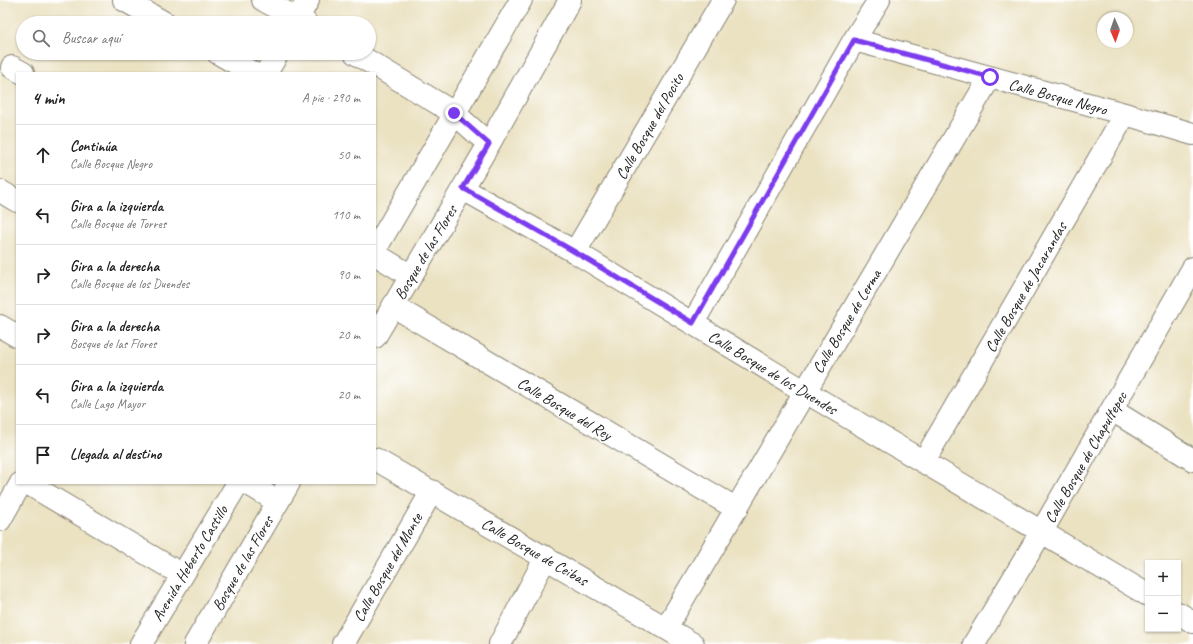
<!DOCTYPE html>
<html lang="es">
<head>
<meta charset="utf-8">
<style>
  body { margin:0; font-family:Caveat,sans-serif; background:#f6f6f6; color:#222 }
  .controls { position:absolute; right:12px; bottom:12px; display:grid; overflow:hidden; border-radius:0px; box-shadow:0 1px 3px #0004 }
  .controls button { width:36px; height:36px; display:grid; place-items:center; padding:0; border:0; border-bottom:1px solid #e0e0e0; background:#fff; color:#222; font:20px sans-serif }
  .compass { position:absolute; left:1097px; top:12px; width:36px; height:36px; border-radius:50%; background:#fff; box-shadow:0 1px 3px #0004; rotate:178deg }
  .stop { position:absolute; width:12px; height:12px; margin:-9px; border:3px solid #7c3aed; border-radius:50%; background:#fff }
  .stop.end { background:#7c3aed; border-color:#fff; box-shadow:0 1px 4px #0008 }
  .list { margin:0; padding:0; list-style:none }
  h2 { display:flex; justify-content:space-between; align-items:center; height:52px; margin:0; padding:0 16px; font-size:17px }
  h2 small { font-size:13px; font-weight:400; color:#767676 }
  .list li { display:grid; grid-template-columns:26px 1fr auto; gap:12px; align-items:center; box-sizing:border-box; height:60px; padding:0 16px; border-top:1px solid #e0e0e0 }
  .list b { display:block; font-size:15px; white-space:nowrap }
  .list p { margin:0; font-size:13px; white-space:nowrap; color:#767676 }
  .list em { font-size:13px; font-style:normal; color:#767676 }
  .icon { flex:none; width:22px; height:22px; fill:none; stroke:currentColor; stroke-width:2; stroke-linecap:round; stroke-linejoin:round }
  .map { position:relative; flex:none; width:1193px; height:644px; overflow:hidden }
  .search { position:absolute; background:#fff; box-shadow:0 1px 3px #0004; left:16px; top:16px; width:360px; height:44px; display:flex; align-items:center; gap:10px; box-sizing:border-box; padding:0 14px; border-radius:22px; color:#767676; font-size:15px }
  .panel { position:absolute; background:#fff; box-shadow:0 1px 3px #0004; left:16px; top:72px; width:360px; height:412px; border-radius:0px }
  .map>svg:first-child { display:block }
</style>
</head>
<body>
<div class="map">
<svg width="1193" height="644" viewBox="0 0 1193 644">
  <rect width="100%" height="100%" fill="#fff"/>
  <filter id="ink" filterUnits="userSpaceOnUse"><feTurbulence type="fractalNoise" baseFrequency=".025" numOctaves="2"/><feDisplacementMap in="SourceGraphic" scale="8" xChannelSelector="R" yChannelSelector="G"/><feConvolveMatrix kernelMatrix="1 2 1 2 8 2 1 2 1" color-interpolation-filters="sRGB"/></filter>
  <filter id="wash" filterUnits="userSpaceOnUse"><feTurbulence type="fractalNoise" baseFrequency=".012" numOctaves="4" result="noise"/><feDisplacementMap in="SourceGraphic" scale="16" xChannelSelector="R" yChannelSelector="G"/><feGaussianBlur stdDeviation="0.9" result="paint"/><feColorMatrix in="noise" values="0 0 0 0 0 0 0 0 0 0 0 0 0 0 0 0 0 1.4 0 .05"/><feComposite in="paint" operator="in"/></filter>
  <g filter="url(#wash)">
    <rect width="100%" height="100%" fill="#ebe2c2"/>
  </g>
  <g filter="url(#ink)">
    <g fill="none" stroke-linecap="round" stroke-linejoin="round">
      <!-- street casing -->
      <g stroke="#847f6f" stroke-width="24">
        <path id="street" d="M124,0l41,23
          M263,0l43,23
          M295,23l13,-23
          M854,40l271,74 68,20
          M218,53l35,20
          M355,53l99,60 35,31
          M12,67l11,6
          M266,73l12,-20
          M463,189l112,63 229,139 344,204
          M0,191l17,10
          M375,250l146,-250
          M575,252l148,-252
          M375,254l36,22
          M393,306l344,203
          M693,323l161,-283 25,-40
          M0,326l17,10
          M375,337l114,-193 81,-144
          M1112,410l81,50
          M375,459l318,185
          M924,461l201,-347
          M27,483l154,91
          M247,483l31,19
          M0,520l21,-37
          M1178,613l15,9
          M666,628l324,-551
          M141,644l97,-161
          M195,644l94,-161
          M343,644l89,-153
          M500,644l46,-87
          M974,644l68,-113 151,-263"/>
      </g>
      <!-- street -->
      <use href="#street" stroke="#fff" stroke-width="22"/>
    </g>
  </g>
  <g fill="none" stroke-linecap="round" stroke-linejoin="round" filter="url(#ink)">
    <!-- route -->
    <path stroke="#7c3aed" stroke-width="5" d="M454,113l35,31 -26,44 112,64 118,71 161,-283 136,37"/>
  </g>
  <g text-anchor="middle" stroke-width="3.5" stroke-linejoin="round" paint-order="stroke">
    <!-- street labels -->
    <g font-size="16" fill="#1c1c1c" stroke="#fff">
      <text transform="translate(1058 96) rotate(15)" y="6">Calle Bosque Negro</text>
      <text transform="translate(649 126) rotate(-60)" y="6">Calle Bosque del Pocito</text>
      <text transform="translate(425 252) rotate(-59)" y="6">Bosque de las Flores</text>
      <text transform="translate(1025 287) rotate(-60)" y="6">Calle Bosque de Jacarandas</text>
      <text transform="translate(846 321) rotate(-59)" y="6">Calle Bosque de Lerma</text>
      <text transform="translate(773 372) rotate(31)" y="6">Calle Bosque de los Duendes</text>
      <text transform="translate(565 408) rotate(31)" y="6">Calle Bosque del Rey</text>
      <text transform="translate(1085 457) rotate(-60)" y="6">Calle Bosque de Chapultepec</text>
      <text transform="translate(535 551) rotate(30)" y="6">Calle Bosque de Ceibas</text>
      <text transform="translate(189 563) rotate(-59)" y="6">Avenida Heberto Castillo</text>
      <text transform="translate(242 563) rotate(-60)" y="6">Bosque de las Flores</text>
      <text transform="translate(387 567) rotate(-60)" y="6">Calle Bosque del Monte</text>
    </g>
  </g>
</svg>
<div class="controls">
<button>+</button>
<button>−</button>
</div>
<svg class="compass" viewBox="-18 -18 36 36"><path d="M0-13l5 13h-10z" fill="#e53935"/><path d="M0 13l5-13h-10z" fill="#767676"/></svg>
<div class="stop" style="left:990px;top:77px"></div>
<div class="stop end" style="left:454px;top:113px"></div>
<div class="search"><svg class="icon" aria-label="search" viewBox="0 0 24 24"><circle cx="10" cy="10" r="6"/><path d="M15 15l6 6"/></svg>Buscar aquí</div>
<section class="panel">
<h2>4 min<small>A pie · 290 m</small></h2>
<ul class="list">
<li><svg class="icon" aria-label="ahead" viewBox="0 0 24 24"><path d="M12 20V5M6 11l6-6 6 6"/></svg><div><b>Continúa</b><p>Calle Bosque Negro</p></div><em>50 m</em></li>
<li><svg class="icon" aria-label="left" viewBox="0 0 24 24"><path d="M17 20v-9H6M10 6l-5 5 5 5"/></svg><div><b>Gira a la izquierda</b><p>Calle Bosque de Torres</p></div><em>110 m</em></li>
<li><svg class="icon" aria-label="right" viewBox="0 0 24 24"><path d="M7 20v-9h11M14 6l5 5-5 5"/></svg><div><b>Gira a la derecha</b><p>Calle Bosque de los Duendes</p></div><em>90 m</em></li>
<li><svg class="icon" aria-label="right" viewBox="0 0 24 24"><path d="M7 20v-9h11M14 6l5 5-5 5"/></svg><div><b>Gira a la derecha</b><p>Bosque de las Flores</p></div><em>20 m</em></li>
<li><svg class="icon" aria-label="left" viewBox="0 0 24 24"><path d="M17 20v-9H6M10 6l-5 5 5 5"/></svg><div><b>Gira a la izquierda</b><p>Calle Lago Mayor</p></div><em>20 m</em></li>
<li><svg class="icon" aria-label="arrive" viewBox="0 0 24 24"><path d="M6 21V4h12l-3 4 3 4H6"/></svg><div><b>Llegada al destino</b></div></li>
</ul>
</section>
</div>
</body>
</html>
